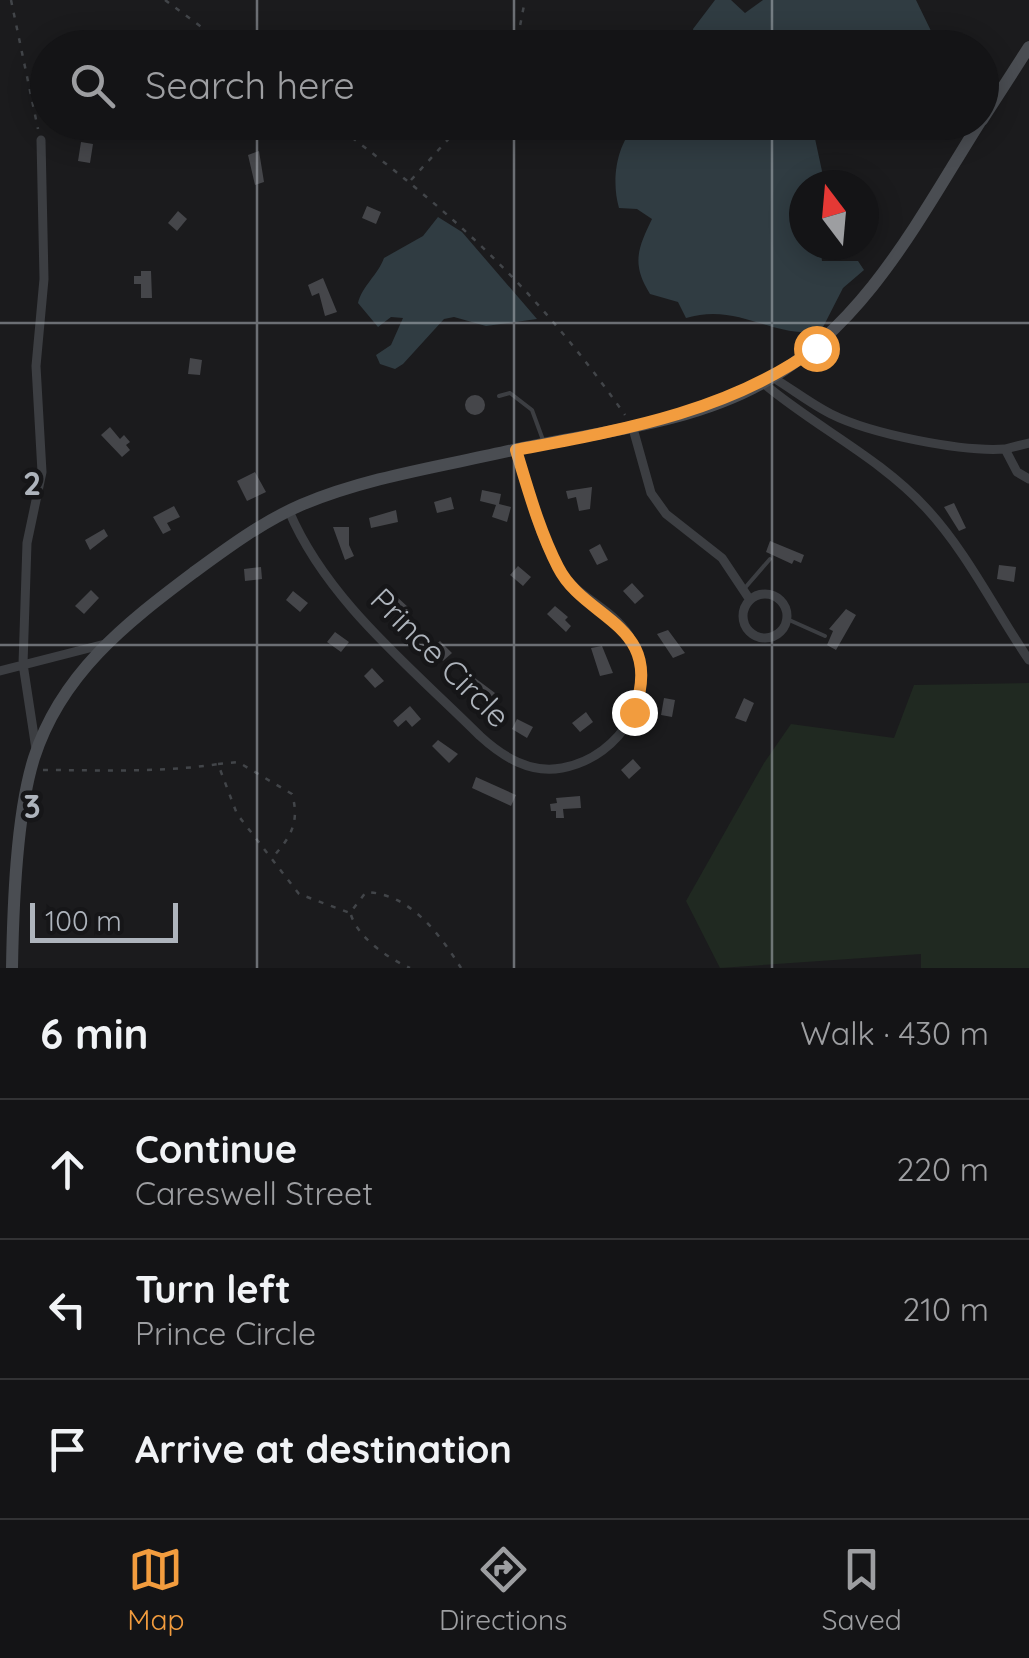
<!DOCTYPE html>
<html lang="en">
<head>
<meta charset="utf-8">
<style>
  body { margin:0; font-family:Quicksand,sans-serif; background:#212123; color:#f1f3f6 }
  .compass { position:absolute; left:789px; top:170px; width:90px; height:90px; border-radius:50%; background:#141416; box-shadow:0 5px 25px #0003; rotate:344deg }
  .scale { position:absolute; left:30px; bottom:25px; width:148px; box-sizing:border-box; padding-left:10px; border:5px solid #aeb4bc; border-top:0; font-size:28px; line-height:35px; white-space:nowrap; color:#aeb4bc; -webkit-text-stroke:8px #161618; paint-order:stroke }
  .stop { position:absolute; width:30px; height:30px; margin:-22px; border:8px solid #f29c3e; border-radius:50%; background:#fff }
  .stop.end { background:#f29c3e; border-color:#fff; box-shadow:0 2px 10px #0008 }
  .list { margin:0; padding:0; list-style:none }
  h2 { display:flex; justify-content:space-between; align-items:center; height:130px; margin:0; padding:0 40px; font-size:42px }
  h2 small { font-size:32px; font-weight:400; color:#9d9ea1 }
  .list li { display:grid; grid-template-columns:65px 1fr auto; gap:30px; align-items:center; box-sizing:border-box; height:140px; padding:0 40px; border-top:2px solid #333335 }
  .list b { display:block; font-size:38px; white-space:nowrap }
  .list p { margin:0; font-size:32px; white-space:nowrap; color:#9d9ea1 }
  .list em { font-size:32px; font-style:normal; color:#9d9ea1 }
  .icon { flex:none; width:55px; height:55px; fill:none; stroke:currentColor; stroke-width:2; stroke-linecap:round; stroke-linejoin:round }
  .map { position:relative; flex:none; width:1029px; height:968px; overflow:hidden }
  .search { position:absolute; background:#141416; box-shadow:0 5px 25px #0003; left:30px; right:30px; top:30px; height:110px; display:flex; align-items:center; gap:25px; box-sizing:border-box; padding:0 35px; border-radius:55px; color:#9d9ea1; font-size:38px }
  .sheet { height:550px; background:#141416 }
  nav { display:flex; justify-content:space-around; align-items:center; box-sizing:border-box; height:140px; border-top:2px solid #333335; background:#141416; font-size:28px; color:#9d9ea1 }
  nav a { display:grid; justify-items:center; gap:5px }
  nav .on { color:#f29c3e }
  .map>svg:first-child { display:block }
</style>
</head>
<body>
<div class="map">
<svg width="1029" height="968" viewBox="0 0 1029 968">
  <rect width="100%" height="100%" fill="#1b1b1d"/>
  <!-- green -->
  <path fill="#202921" d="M1029,683v285h-108v-14l-201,14 -34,-67 78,-138 27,-39 103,14 20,-53z"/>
  <!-- water -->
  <path fill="#303c42" d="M715,0h16l14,13 18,-13h153l17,35 -2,12h-223l-13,-9 -2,-9z
    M639,122l185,1 -10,11 11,51h-21v60h16l2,16h36l6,9 -21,18 -22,43c-50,8 -82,-29 -135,-13l-8,-16 -28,-8c-19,-30 -12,-46 2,-75l-15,-10 -18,-1c-8,-27 -3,-66 20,-86z
    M438,217l24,15 75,87 -51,7 -32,-9 -10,2 -41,45 -8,5 -15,-5 -4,-9 15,-10 12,-27 -12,-1 -13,10 -20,-24c4,-17 20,-28 26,-45l39,-22z"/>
  <!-- building -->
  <path fill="#45464a" d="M81,142l12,2 -3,19 -12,-2z
    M259,151l5,31 -9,3 -7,-30z
    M367,206l14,6 -5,12 -14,-6z
    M178,211l9,8 -10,12 -9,-8z
    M141,271h10l1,27h-11v-14h-7v-8h7z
    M323,278l14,34 -12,4 -6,-23 -7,3 -4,-11z
    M190,358l12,2 -2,15 -12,-1z
    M465 405a10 10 0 1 1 20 0a10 10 0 1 1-20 0Z
    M110,427l10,12 4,-4 6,7 -4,3 4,5 -8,7 -21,-22z
    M255,472l11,20 -19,9 -10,-20z
    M592,487l-2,22 -11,2 -3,-14 -8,2 -2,-8z
    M482,490l19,4 -2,10 12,3 -4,15 -15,-5 4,-12 -16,-4z
    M451,497l3,12 -17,4 -3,-11z
    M954,503l12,25 -7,3 -15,-24z
    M174,506l6,11 -13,6 4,7 -8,4 -10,-17z
    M396,510l2,12 -27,6 -2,-10z
    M333,527h16v18l5,11 -9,4z
    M104,529l4,7 -18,14 -5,-10z
    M770,541l34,14 -3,8 -7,-3 -2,4 -26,-12z
    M600,544l8,16 -11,5 -8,-15z
    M999,565l17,2 -2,15 -17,-3z
    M518,566l13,11 -8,9 -13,-11z
    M261,567l1,12 -17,2 -1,-12z
    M632,583l12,13 -9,8 -12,-13z
    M91,590l8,8 -15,16 -9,-8z
    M293,591l15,12 -8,9 -14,-12z
    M396,596l13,12 -8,8 -13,-11z
    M555,606l13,11 -3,3 6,6 -5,6 -19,-18z
    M846,609l10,6 -20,35 -9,-5 6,-14 -4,-2z
    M668,630l17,23 -12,5 -16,-24z
    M335,632l14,10 -8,10 -14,-10z
    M440,641l12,12 -9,8 -12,-12z
    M602,646l11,27 -13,3 -9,-28z
    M372,668l12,13 -9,7 -11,-12z
    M475,678l20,15 -9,10 -19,-17z
    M664,698l11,2 -3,17 -11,-2z
    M744,698l10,5 -8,19 -11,-4z
    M410,706l11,13 -9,8 -6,-7 -8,7 -5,-6z
    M586,712l7,10 -13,10 -8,-9z
    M517,719l16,8 -6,11 -15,-9z
    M438,740l20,14 -9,9 -17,-17z
    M633,759l8,9 -12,11 -8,-9z
    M476,777l40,18 -5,11 -39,-18z
    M580,796l1,12 -18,1 1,9h-8v-7h-5l-1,-7 7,-1 -1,-5z"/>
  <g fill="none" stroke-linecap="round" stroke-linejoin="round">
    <!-- path -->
    <path stroke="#424549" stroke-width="2.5" stroke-dasharray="5 8" stroke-linecap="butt" d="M11,0l27,129
      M165,0l65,48
      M508,48l12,-22 5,-26
      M331,122c122,90 207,169 294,293
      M411,180l53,-58
      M218,764l20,-2 54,32c8,28 -1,43 -20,64
      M43,770c58,0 117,3 175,-6l19,50 62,80 51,19 16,-21c44,2 73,41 95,76
      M351,915c8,24 37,43 59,53"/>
    <!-- lane -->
    <path stroke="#3c3e42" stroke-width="4" d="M499,396l11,-3 22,17 11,30
      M744,589l26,-30
      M787,619l38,17"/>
    <!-- street -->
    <path stroke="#3c3e42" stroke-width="9" d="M772,377c20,12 39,27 59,37 40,20 130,38 174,35
      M763,383c52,44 116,74 163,125 41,44 69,102 103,152
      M632,425l19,68 15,21 56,44 28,42
      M1029,443l-24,6 12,23 12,7
      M289,511c38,90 123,157 191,225 23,21 50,38 82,32 60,-11 101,-78 66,-134 -17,-26 -50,-37 -67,-62 -23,-34 -33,-83 -45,-122
      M743 616a22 22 0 1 1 44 0a22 22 0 1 1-44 0Z
      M0,671l105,-27
      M36,749l-13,-85 4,-121 15,-71 -6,-106 8,-87 -3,-139"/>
    <!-- secondary -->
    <path stroke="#4a4d52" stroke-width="12" d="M982,120l47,-73
      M12,968c1,-60 4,-153 22,-210 27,-84 91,-134 159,-185 34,-25 69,-51 108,-68 66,-28 142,-39 212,-55 83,-18 179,-26 253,-69 101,-58 154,-164 214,-259"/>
  </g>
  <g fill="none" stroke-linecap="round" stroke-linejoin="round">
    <!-- route -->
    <path stroke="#f29c3e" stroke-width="12" d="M634,712c32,-89 -49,-91 -76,-145 -19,-37 -30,-78 -42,-117 105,-20 212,-38 300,-102"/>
  </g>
  <!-- grid -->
  <path fill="none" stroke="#aeb4bc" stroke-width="2.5" stroke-opacity="0.55" d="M257,0v48M514,0v48M772,0v48M257,122v846M514,122v846M772,122v846M0,323h1029M0,645h1029"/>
  <g text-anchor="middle" stroke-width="9" stroke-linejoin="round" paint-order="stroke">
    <!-- street labels -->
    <g font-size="32" fill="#aeb4bc" stroke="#161618">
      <text transform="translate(440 658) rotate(45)" y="11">Prince Circle</text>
    </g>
  </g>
  <g font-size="32" text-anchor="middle" font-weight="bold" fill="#aeb4bc" stroke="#161618" stroke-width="9" stroke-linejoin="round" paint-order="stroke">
    <text x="32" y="495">2</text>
    <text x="32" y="818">3</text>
  </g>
</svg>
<svg class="compass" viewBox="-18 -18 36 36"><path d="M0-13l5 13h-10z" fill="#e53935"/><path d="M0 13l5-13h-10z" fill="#9d9ea1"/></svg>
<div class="scale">100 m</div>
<div class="stop" style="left:816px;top:348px"></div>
<div class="stop end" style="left:634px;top:712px"></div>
<div class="search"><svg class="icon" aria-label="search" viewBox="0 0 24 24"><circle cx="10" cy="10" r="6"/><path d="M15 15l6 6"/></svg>Search here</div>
</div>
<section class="sheet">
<h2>6 min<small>Walk · 430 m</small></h2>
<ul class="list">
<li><svg class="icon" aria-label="ahead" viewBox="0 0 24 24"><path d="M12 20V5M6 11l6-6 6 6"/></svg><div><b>Continue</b><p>Careswell Street</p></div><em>220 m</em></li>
<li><svg class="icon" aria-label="left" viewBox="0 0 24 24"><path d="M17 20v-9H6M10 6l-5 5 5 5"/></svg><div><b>Turn left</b><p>Prince Circle</p></div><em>210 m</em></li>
<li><svg class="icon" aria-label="arrive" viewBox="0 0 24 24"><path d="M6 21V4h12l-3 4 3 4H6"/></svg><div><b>Arrive at destination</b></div></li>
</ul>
</section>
<nav>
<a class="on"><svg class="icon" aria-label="map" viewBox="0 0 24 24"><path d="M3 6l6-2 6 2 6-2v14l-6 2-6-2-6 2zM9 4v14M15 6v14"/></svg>Map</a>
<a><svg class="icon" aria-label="directions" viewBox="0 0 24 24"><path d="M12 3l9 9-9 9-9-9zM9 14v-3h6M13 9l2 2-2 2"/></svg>Directions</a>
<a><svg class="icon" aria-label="saved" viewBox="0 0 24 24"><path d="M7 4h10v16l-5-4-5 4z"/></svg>Saved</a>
</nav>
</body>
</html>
